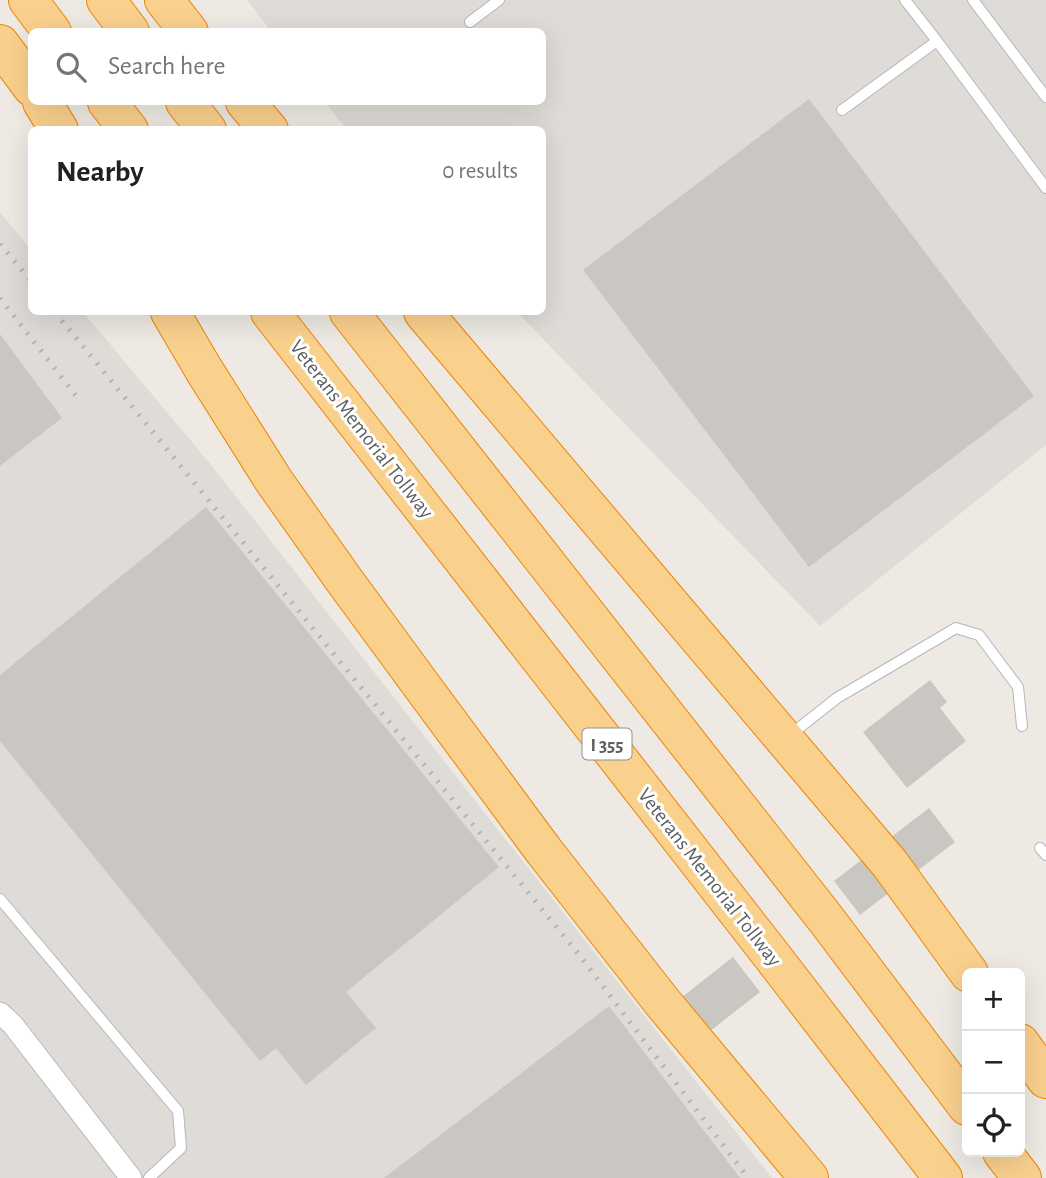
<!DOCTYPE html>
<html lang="en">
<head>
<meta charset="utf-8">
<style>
  body { margin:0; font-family:"Alegreya Sans",sans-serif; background:#f6f6f6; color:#202124 }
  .controls { position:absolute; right:21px; bottom:21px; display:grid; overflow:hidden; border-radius:10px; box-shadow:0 7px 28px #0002 }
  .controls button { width:63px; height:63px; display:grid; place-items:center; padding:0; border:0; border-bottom:2px solid #e0e0e0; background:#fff; color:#202124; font:35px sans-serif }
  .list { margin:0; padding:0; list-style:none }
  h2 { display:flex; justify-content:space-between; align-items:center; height:91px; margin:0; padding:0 28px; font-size:30px }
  h2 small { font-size:23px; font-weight:400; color:#757577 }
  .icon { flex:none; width:38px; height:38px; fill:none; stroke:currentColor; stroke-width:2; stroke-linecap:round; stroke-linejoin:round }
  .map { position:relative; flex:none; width:1046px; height:1178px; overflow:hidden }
  .search { position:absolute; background:#fff; box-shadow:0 7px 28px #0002; left:28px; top:28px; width:518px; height:77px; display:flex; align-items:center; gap:18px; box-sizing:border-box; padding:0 24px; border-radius:10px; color:#757577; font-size:26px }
  .panel { position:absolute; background:#fff; box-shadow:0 7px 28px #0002; left:28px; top:126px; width:518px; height:189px; border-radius:10px }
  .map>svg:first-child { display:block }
</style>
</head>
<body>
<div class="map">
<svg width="1046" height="1178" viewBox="0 0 1046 1178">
  <rect width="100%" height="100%" fill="#eeeae3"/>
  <!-- industrial -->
  <path fill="#dfdcd7" d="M247,0h799v445l-226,181 -303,-314h25v-182l-196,-1 -21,-27h217v-70l-271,-1z
    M0,212l31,38 1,62h51l129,154 560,712h-772z"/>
  <!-- building -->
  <path fill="#cac7c2" d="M809,99l225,297 -225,171 -226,-297z
    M0,334l62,84 -62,48z
    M206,507l293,360 -153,125 30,36 -70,57 -30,-37 -16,13 -260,-320v-66z
    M930,680l17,22 -7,6 26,33 -59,47 -44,-56z
    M929,808l26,34 -95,73 -26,-34z
    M733,957l27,35 -74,58 -27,-35z
    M609,1006l131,172h-356z"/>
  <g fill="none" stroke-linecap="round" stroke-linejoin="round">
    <!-- service casing -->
    <g stroke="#b4b7ba" stroke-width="12">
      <path id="service" d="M905,0l32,41 109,147
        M973,0l73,97
        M470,22l29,-22
        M842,110l95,-69
        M790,735l47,-37 119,-70 23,7 39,52 4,39
        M1040,848l6,7
        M0,899l178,212 3,37 -32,30"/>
    </g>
    <!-- minor casing -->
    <g stroke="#b4b7ba" stroke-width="23">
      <path id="minor" d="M0,1013l13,12 118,153"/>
    </g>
    <!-- motorway casing -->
    <g stroke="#eb8406" stroke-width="40">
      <path id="motorway" d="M28,0l24,32
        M106,0l24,32
        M164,0l25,32
        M0,44l32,43
        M42,102l17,28
        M107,102l22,28
        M185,102l22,28
        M245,102l24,28
        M170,312l34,58 70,111 70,99 86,117 114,154 119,152 146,175
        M270,312l502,644 171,222
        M349,312l476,606 142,188
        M423,312l467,552 79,109
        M1020,1043l26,36
        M1002,1152l20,26"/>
    </g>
    <!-- service -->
    <use href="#service" stroke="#fff" stroke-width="10"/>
    <!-- minor -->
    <use href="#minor" stroke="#fff" stroke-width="21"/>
    <!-- motorway -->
    <use href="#motorway" stroke="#fad08d" stroke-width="38"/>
    <!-- rail -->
    <path stroke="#b2b3b3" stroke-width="5" stroke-dasharray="2 9" stroke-linecap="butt" d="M0,244l32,38
      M0,298l80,103
      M55,312l525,644 168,222"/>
  </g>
  <g text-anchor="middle" stroke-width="6" stroke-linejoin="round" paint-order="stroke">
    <!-- shield labels -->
    <rect fill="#fff" stroke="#8c9092" stroke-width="2" x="582.5" y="728.5" width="49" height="31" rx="5"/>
    <g font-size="19" font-weight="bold" fill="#5b6063">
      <text x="607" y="751">I 355</text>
    </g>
    <!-- street labels -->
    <g font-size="21" fill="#5b6063" stroke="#fff">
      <text transform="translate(362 429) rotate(52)" y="7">Veterans Memorial Tollway</text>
      <text transform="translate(710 877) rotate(52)" y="7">Veterans Memorial Tollway</text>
    </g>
  </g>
</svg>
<div class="controls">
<button>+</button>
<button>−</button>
<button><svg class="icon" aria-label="locate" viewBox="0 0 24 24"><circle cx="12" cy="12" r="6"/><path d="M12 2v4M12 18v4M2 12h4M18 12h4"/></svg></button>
</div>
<div class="search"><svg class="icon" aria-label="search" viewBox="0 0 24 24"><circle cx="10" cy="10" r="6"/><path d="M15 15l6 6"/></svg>Search here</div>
<section class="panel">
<h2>Nearby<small>0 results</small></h2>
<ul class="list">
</ul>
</section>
</div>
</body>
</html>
